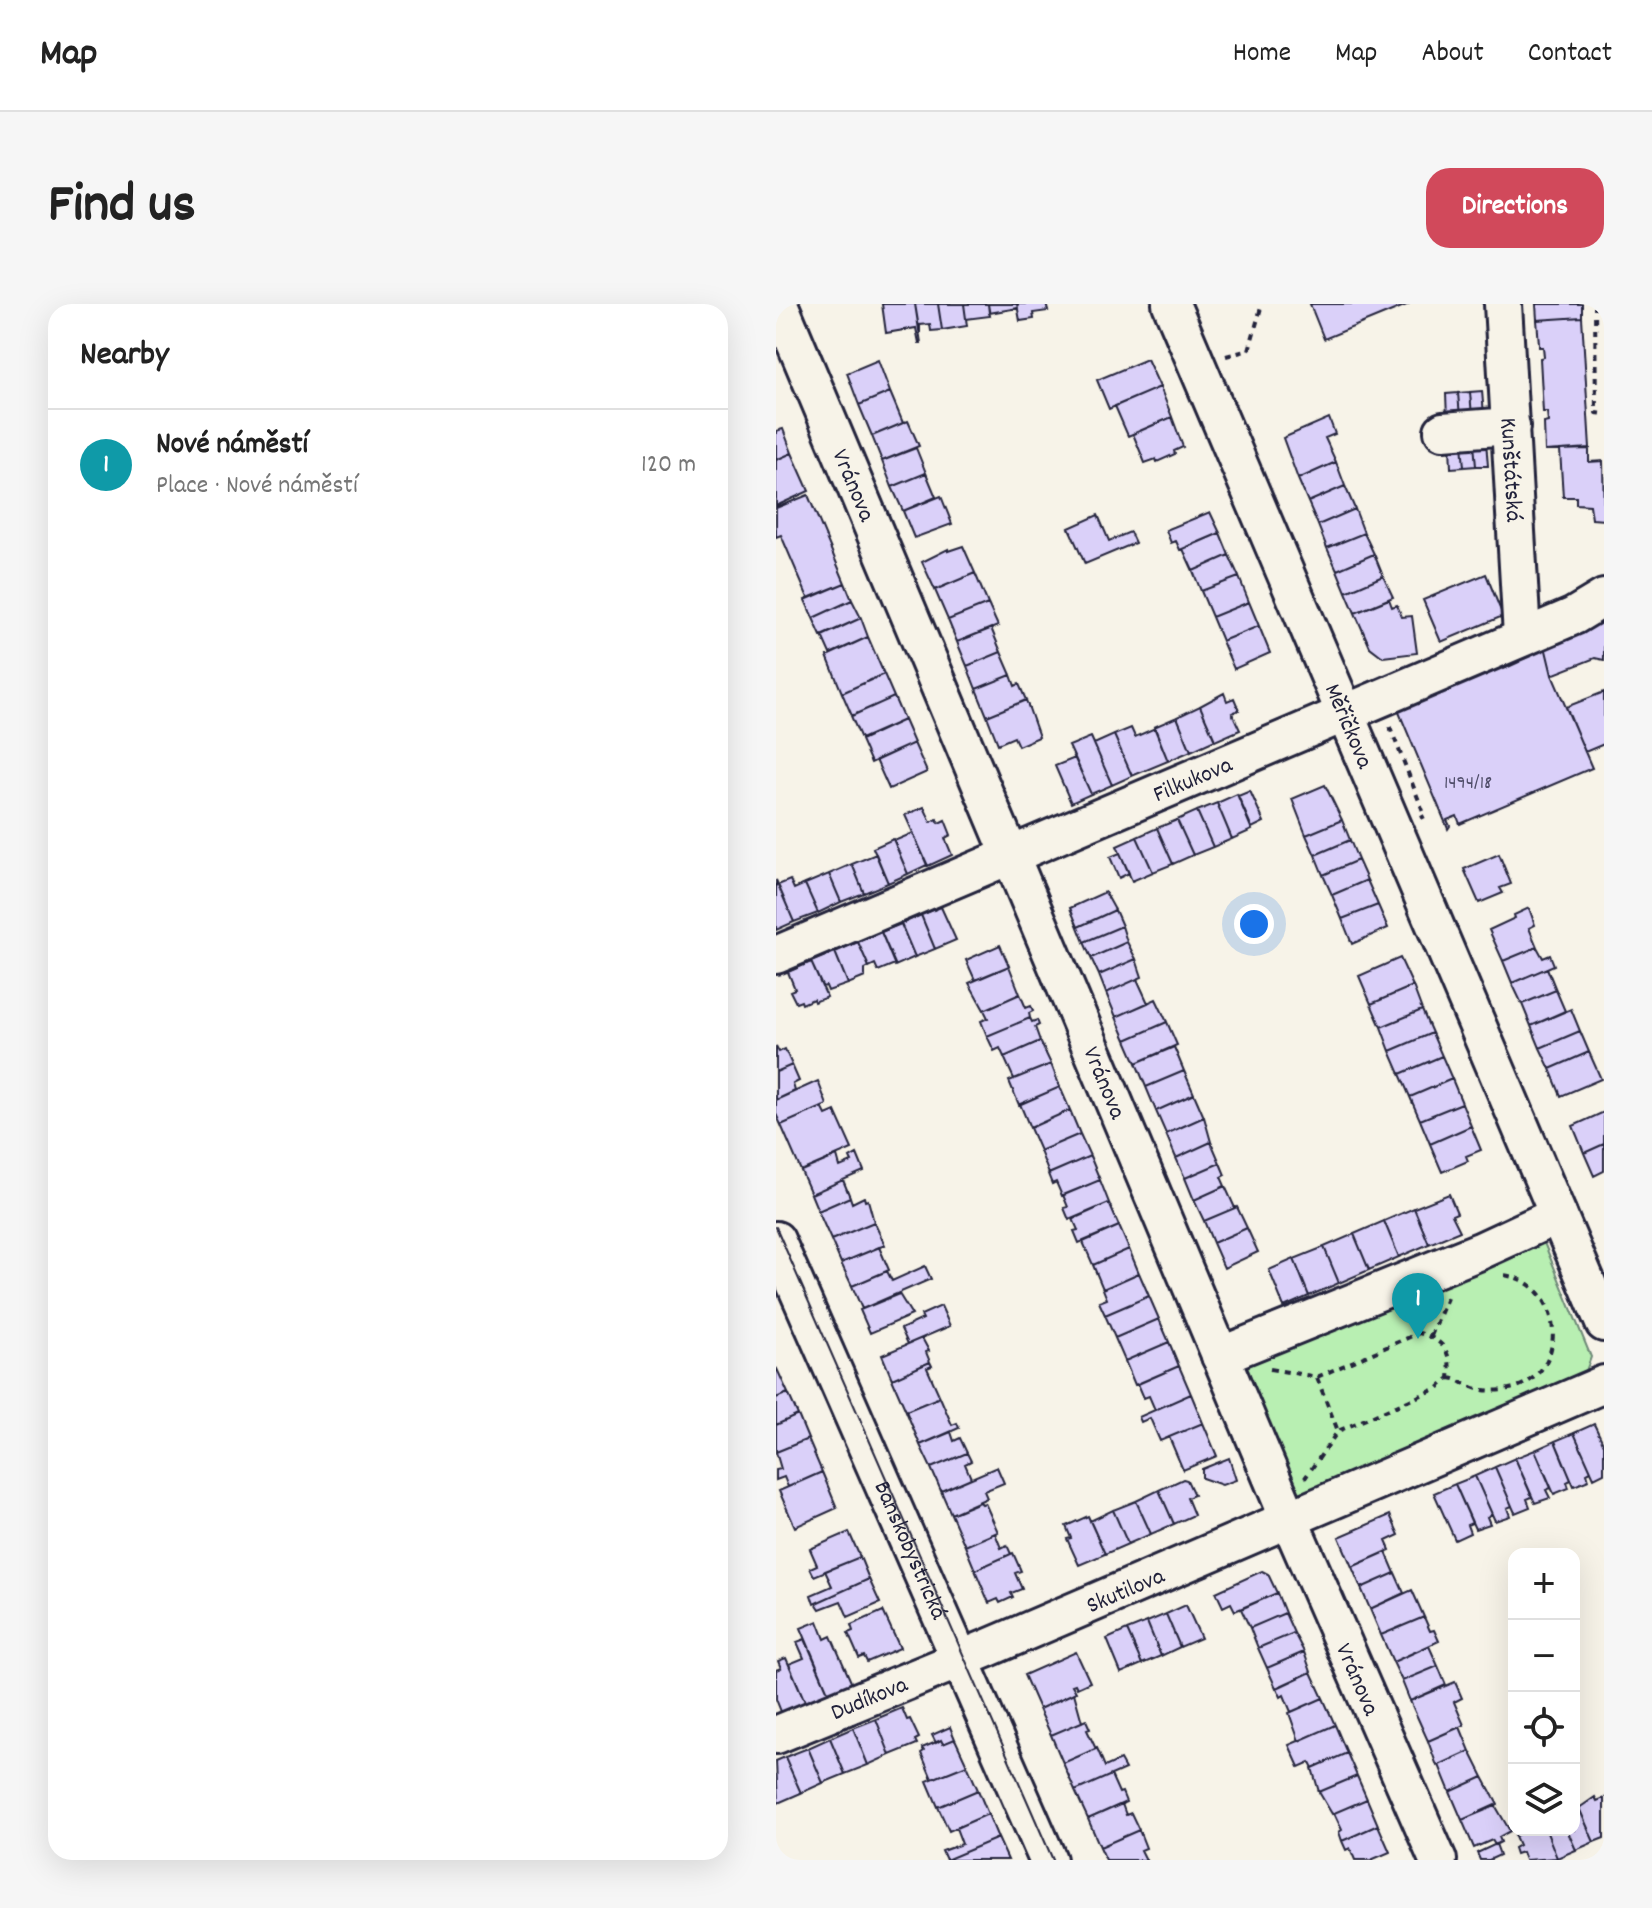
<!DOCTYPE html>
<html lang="en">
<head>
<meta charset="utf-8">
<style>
  body { margin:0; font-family:Dekko,sans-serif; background:#f6f6f6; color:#222 }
  .controls { position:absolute; right:24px; bottom:24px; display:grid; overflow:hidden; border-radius:16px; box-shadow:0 8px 32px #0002 }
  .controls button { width:72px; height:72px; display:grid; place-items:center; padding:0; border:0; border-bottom:2px solid #e0e0e0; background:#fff; color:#222; font:40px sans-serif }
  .you { position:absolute; left:478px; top:620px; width:28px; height:28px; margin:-20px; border:6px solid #fff; border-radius:50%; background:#1a73e8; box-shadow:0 0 0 12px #1a73e833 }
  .badge { display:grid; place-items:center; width:52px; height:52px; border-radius:50%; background:#d1495b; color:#fff; font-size:26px; font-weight:700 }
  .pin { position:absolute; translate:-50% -66px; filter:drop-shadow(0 2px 4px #0008) }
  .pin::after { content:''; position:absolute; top:42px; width:28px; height:24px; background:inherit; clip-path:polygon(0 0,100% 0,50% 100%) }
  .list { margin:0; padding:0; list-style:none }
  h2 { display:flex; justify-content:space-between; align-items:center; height:104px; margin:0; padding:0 32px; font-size:34px }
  h2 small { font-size:26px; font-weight:400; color:#767676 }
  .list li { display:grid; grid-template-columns:52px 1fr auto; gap:24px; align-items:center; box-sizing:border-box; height:112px; padding:0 32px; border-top:2px solid #e0e0e0 }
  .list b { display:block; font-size:30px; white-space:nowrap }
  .list p { margin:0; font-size:26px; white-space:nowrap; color:#767676 }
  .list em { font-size:26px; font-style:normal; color:#767676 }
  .icon { flex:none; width:44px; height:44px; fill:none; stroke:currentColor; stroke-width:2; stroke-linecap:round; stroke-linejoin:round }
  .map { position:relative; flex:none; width:828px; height:1556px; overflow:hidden; border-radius:24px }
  header { display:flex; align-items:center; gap:48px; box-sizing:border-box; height:112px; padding:0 40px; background:#fff; border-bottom:2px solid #e0e0e0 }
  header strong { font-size:38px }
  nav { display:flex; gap:44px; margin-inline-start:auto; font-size:28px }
  .intro { display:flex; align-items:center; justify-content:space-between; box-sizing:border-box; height:192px; padding:0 48px }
  h1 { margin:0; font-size:56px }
  .button { padding:20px 36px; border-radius:24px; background:#d1495b; color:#fff; font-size:28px; font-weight:700 }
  main { display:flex; gap:48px; padding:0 48px }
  aside { flex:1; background:#fff; border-radius:24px; box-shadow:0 8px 32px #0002 }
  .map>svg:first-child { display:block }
</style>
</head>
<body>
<header>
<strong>Map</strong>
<nav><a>Home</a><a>Map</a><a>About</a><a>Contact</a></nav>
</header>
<div class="intro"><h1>Find us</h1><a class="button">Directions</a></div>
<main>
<aside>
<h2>Nearby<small></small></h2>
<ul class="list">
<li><span class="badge" style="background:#0f9aa8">1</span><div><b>Nové náměstí</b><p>Place · Nové náměstí</p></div><em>120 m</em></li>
</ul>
</aside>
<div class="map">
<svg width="828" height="1556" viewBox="0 0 828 1556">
  <rect width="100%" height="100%" fill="#f7f3e8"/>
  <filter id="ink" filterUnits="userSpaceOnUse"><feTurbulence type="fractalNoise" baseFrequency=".0125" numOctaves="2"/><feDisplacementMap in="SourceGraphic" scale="16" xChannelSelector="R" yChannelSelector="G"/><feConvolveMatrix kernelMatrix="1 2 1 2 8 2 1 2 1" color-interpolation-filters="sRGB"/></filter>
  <g filter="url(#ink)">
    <!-- green -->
    <path fill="#b8efb2" stroke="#6d8876" stroke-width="2" d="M764,929l51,124 -5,14 -11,14 -270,121 -66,-149z"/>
    <!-- building -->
    <path fill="#dad0f9" stroke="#22223b" stroke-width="2" d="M106,0h33l6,39h-2l-3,-15 -30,5z
      M139,0h23l4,26 -11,1 -1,-7 -10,1v9z
      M162,0h26l3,22 -25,4z
      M188,0h24l2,12 -24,3z
      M212,0h29l1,4 -29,5z
      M241,0h29l2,7 -15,2 1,6 -14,2z
      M534,0h99l-85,35z
      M760,0h46v13l-45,3z
      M806,13l8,131 -45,3 -1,-28 4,-1 -1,-10h-4l-3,-54 4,-1 -1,-10h-4v-3l-2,-24z
      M371,55l13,28 -51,22 -12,-29z
      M102,56l12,32 -31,13 -12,-32z
      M384,83l12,30 -44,19 -13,-30z
      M706,87l2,24 -12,1 -2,-24z
      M114,88l13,31 -31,13 -13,-31z
      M694,88l2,24 -12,1 -2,-24z
      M682,89l2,24 -13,1 -1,-24z
      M396,113l11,30 -9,4 1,3 -18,8 -1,-3 -11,4 -12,-29z
      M553,114l6,16 -10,4 11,24 -38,17 -15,-41z
      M132,117l11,25 -37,15 -10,-25z
      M7,125l9,24 -16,7v-29z
      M710,138l2,24h-12l-2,-22z
      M686,140l2,23 -13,1 -1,-22z
      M686,140h12l2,22 -12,1z
      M140,144l10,25 -34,14 -10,-26z
      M813,145v13l14,-1 1,59 -12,-1 -2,-14 -14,-1v-7h-13l-3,-47z
      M16,149l17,38 -33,15v-46z
      M560,158l9,24 -37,16 -10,-23z
      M150,169l10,24 -33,14 -11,-24z
      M569,182l10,23 -37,16 -10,-23z
      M32,191l37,88 -37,15 -27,-63 -5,2v-29z
      M165,192l11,28 -38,14 -11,-27z
      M579,205l9,24 -37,15 -9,-23z
      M434,208l10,21 -40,17 -4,-9 -5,2 -5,-13z
      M322,211l11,26 21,-9 5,11 -50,21 -16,-36z
      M444,229l9,22 -36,16 -10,-22z
      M588,229l10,21 -37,16 -10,-22z
      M187,242l12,27 -40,17 -13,-28 26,-13v2z
      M598,250l9,22 -37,16 -9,-22z
      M453,251l10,22 -38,14 -8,-20z
      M199,269l13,31 -40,16 -13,-30z
      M710,270l17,42 -62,26 -18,-42z
      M607,272l10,21 -38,16 -9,-21z
      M463,273l10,25 -37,15 -11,-26z
      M69,279l7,17 -39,18 -8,-18z
      M613,295l3,8 5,-2 5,12 10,-1 5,37 -34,4 -13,-10 -15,-34z
      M76,296l9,18 -40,18 -8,-18z
      M473,298l10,24 -37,15 -10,-24z
      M212,300l10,22 -41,16 -9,-22z
      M85,314l7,19 -38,17 -8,-18z
      M828,315v41l-9,-2 -43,17 -7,-29z
      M483,322l11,27 -36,16 -12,-28z
      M215,324l10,24 -34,14 -10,-24z
      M92,333l16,37 -42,19 -15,-37z
      M769,342l7,29 40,93 -132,56 -3,-8 -10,4 3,6 -2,3 -55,-131 109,-33 2,4 15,-7 -2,-3z
      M225,348l10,23 -35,14 -9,-23z
      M108,370l10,23 -42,19 -10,-23z
      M235,371l4,11 4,-2 7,16 -39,16 -11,-27z
      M828,388v52l-19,8 -19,-45z
      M448,389l3,8 7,-3 5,12 -7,3 8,17 -25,11 -15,-35z
      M118,393l10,23 -43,19 -10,-23z
      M250,396l13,37 -21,9 -4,-9 -16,7 -11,-28z
      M424,402l15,34 -24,11 -14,-34z
      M401,413l14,34 -23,10 -14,-34z
      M128,416l10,23 -43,20 -10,-23z
      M355,424l4,9 20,-9 13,33 -36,15 -18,-41z
      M338,431l18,41 -20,9 -18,-41z
      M315,433l21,48 -21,9 -22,-48z
      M138,439l13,29 -38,17 -13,-29z
      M299,454l16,36 -20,9 -16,-37z
      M549,481l17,35 -36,15 -14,-36z
      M474,487l14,31 -12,6 -14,-32z
      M461,490l15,36 -20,9 -15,-36z
      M441,499l15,36 -19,8 -16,-36z
      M148,503l7,15 6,-3 2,4 6,-3 6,15 -6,3 7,17 -24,11 -23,-51z
      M421,507l16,36 -20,8 -16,-35z
      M401,516l16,35 -20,9 -16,-36z
      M566,516l8,20 -35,15 -9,-20z
      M381,524l16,36 -20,8 -16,-35z
      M137,529l14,32 -19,9 -14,-33z
      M361,533l16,35 -21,9 -15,-35z
      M117,535l15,35 -20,9 -15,-35z
      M574,536l8,20 -35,15 -8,-20z
      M344,549l9,20 -10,5 -9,-21z
      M100,550l12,29 -24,10 -12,-29z
      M723,550l12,30 -11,4 3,5 -24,10 -15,-34z
      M582,556l9,20 -35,15 -9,-20z
      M76,560l12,29 -23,9 -12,-28z
      M53,570l12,28 -23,11 -13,-29z
      M0,576l18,42 -18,8z
      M14,576l4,9 11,-5 13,29 -24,9 -16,-37z
      M591,576l11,25 -36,14 -10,-24z
      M329,588l10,18 -37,17 -8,-19z
      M602,601l10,23 -36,16 -10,-25z
      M165,603l15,33 -21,9 -14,-34z
      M753,604l6,17 -6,3 8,19 -34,14 -14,-31 26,-12 -1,-3z
      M339,606l7,16 -38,16 -6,-15z
      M145,611l14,34 -20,8 -14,-33z
      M125,620l14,33 -20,9 -14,-34z
      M346,622l5,16 -36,16 -7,-16z
      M105,628l14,32 -17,7 -3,-7 -6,3 -11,-25z
      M82,638l11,25 -4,2v8l-17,7 -13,-32z
      M351,638l9,17 -37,16 -8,-17z
      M224,641l9,21 -34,14 -9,-20z
      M761,643l6,11 7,-3 4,10 -42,18 -9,-22z
      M59,648l13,32 -20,7 -2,-5 -4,1 -11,-25z
      M624,654l13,28 -42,18 -12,-28z
      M360,655l6,18 -36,16 -7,-18z
      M35,658l16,35 -13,5 -1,-3 -11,5 -1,-3 -5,2 -6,-12 5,-2 -7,-17z
      M233,662l11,28 -36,16 -15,-27z
      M771,664l9,22 -34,14 -10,-21z
      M361,675l11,24 -32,14 -10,-24z
      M637,682l9,24 -41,17 -10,-23z
      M780,686l9,21 -34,15 -9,-22z
      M244,690l6,14 5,-2 2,5 -4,2 1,5 -43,18 -6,-15 7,-3 -4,-8z
      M380,695l11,23 -41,18 -10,-23z
      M795,705l9,22 -40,17 -9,-22z
      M646,706l10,23 -42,18 -9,-24z
      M254,714l2,4 5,-2 2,5 -4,2 5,14 -36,16 -4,-9 -6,3 -7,-15z
      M391,718l10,23 -41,18 -10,-23z
      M804,727l9,21 -39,17 -10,-21z
      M656,729l10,23 -42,18 -10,-23z
      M264,737l11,23 -37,15 -10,-22z
      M0,742l3,6 6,-3 7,16 -16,7z
      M398,743l10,24 -38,16 -10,-24z
      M813,748l12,27 -40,17 -11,-27z
      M666,752l10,23 -42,18 -10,-23z
      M275,760l9,23 -41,18 -10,-24z
      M16,761l7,16 -6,3 2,7 -19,9v-28z
      M408,767l10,23 -38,17 -10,-24z
      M676,775l10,24 -42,17 -10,-23z
      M42,777l9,24 -46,20 -5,-11v-14z
      M284,783l10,23 -40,18 -10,-24z
      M418,790l10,23 -38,17 -10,-23z
      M686,799l9,23 -41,18 -10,-24z
      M46,803l4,8 9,-4 17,38 -51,22 -20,-46z
      M294,806l10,24 -40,17 -10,-23z
      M828,808v32l-20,9 -11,-27z
      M428,813l7,25 -35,16 -10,-24z
      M695,822l10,24 -15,6 2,5 -26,11 -12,-28z
      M304,830l10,22 -41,18 -9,-23z
      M435,838l9,21 -35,15 -9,-20z
      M828,840v27l-10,5 -10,-23z
      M81,850l7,17 -53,23 -10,-23 36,-15 3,11 12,-5 -2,-4z
      M314,852l10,24 -38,16 -6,-14 -4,2 -4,-10z
      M444,859l5,12 -4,2 4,9 -31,14 -9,-22z
      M67,876l7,17 -32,14 -7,-17z
      M324,876l9,23 -40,17 -5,-12 4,-1 -5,-12z
      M449,882l10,22 -31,13 -10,-21z
      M673,890l8,19 -5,2 8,16 -31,13 -15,-36z
      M74,893l2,6 12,-6 1,4 3,-1 6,22 -43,18 -13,-29z
      M333,899l10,23 -40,17 -5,-12 4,-1 -5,-11z
      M461,903l10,21 -34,15 -9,-22z
      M638,904l15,36 -30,13 -15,-36z
      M608,917l15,36 -30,13 -15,-36z
      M98,918l11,23 -44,18 -10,-23z
      M343,922l10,23 -36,16 -10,-23z
      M471,924l11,24 -34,16 -11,-25z
      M578,930l15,36 -30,13 -15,-36z
      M103,943l10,23 -37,16 -11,-23z
      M548,943l15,36 -30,13 -15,-37z
      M353,945l10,24 -36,16 -10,-24z
      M518,955l15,37 -25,11 -15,-37z
      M149,962l6,13 -69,30 -10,-23 35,-15 5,10z
      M363,969l10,23 -44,19 -6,-13 8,-3 -4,-10z
      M123,990l13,21 -42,18 -10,-23z
      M373,992l10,23 -44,19 -10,-23z
      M165,1002l9,20 -42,18 -7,-15 22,-10 -2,-4z
      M383,1015l10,23 -44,19 -10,-23z
      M146,1034l7,13 -3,1 4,10 -38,17 -10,-24z
      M393,1038l10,24 -44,19 -10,-24z
      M154,1058l2,4 -5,2 13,29 -34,14 -14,-32z
      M403,1062l12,28 -36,16 -6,-14 -5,2 -6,-14z
      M1,1065l11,24 -12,5v-28z
      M12,1089l10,22 -22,10v-27z
      M415,1090l12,29 -43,18 -10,-23 -9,4 -2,-5z
      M164,1093l12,28 5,-2 2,5 -39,17 -14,-34z
      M22,1111l10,24 -32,13v-27z
      M427,1119l14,33 -34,14 -14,-33z
      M818,1120l10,21v28l-10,5 -20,-45z
      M175,1128l3,9 6,-3 7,15 -36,15 -11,-23z
      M798,1129l17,38 -4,2 2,7 -15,6 -19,-45z
      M32,1135l14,33 -34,15 -4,-10 -8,3v-10l5,-1 -5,-17z
      M779,1137l16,39 -4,2 2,6 -15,6 -19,-44z
      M759,1146l16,38 -5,2 4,8 -15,5 -20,-45z
      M191,1149l4,8 -6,3 6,14 -30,13 -10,-23z
      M453,1154l7,22 -14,5 -20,-7v-9z
      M739,1154l17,39 -5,2 3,8 -15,6 -20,-46z
      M221,1163l7,16 -20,8 3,7 -36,16 -10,-23z
      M719,1163l17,39 -5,2 3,8 -15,5 -20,-45z
      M46,1168l15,36 -42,19 -16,-36z
      M699,1172l17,38 -5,3 3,7 -15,5 -20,-45z
      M407,1175l4,1 7,15 -7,3 7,17 -20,9 -15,-34z
      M679,1180l17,39 -5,2 3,8 -15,7 -21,-47z
      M383,1186l15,34 -23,10 -15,-33z
      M360,1197l15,33 -23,10 -15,-34z
      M204,1198l2,2 3,-1 13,29 -33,14 -14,-32z
      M337,1206l15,34 -23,10 -15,-33z
      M614,1211l9,20 -13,6 4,9 -38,17 -13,-30z
      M312,1212l17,38 -26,11 -12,-26 4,-1 -5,-12z
      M73,1228l11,25 -46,19 -4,-8 7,-3 -7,-16z
      M219,1229l6,15 6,-3 4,9 -36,16 -10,-24z
      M610,1248l9,21 -34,15 -9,-21z
      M237,1249l8,18 -6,2 7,16 -11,4 2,4 -13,6 -2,-4 -9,4 -14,-33z
      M84,1253l9,22 -55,25 -3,-9 21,-9 -7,-15z
      M486,1267l6,3 9,19 -42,18 -4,-8 -8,4 -7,-15z
      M619,1269l9,20 -34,16 -9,-21z
      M93,1275l11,24 -32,14 -7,-16 -21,8 -4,-6z
      M636,1286l12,27 -43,18 -11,-26z
      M501,1289l8,20 -35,15 -9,-19z
      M410,1301l15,33 -21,9 -14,-33z
      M107,1307l17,37 -33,14 -3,-6 -5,2 -11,-25 5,-2 -2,-6z
      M509,1309l9,20 -36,15 -8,-20z
      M390,1310l14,33 -19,9 -14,-34z
      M648,1313l6,14 4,-1 5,11 -46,21 -12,-27z
      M42,1317l7,18 6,-3 21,48 -23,10 -28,-66z
      M371,1318l14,34 -19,8 -15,-34z
      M351,1326l15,34 -21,9 -14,-34z
      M518,1329l10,19 -37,16 -9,-20z
      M29,1335l24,55 -23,10 -17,-40 15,-6 -7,-16z
      M653,1342l9,20 -36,15 -9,-19z
      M300,1348l14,30 -13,6 -2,-4 -3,1 4,7 -37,17 -15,-34z
      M528,1348l7,20 -35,16 -9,-20z
      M10,1354l20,46 -24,10 -6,-15v-29l5,-2 -3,-7z
      M662,1362l8,19 -36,16 -8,-20z
      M535,1368l12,26 -32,14 -7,-17 -3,2 -4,-9z
      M679,1378l7,16 -8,4 10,23 -36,16 -18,-40z
      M298,1389l8,29 -31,13 -12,-26z
      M547,1394l12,27 -36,16 -10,-28z
      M126,1404l5,12 3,-1 9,19 -4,2 2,4 -27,11 -14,-36z
      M100,1415l14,36 -22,10 -15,-37z
      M310,1416l4,9 -3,1 9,19 -33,14 -12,-28z
      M559,1421l12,28 -34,15 -3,-6 -11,5 -10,-22z
      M174,1423l5,12 -12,5 -2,-4 -5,3 -4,-8z
      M684,1423l10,24 -33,15 -9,-25z
      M77,1424l15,37 -23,9 -15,-36z
      M54,1434l15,36 -22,9 -15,-35z
      M179,1435l12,26 -35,14 -11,-26 3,-2 -2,-3 19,-8 2,4z
      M32,1444l15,35 -22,10 -16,-36z
      M321,1444l8,19 15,-7 5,9 -50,22 -12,-28z
      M694,1447l13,26 -33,15 -11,-27z
      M571,1449l10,23 -38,16 -7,-24z
      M9,1453l16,36 -23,10 -2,-42z
      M191,1461l11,25 -40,17 -11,-26z
      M335,1471l8,18 3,-1 4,10 -38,17 -13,-28z
      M581,1472l10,23 -35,15 -13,-22z
      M707,1473l15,28 -36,15 -12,-28z
      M202,1486l10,24 -39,17 -11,-24z
      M819,1493l2,4 7,-3v40l-10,4 -15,-34z
      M591,1495l11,26 -36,16 -3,-9 3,-2 -8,-17z
      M346,1500l4,11 5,-2 8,17 -39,17 -12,-28z
      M719,1501l15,26 -11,6 2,5 -6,3 -3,-5 -18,8 -12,-28z
      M803,1504l15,34 -18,8 -9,-20h7v-20z
      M212,1510l10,24 -52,22 -4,-9 20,-7 -6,-16z
      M602,1521l12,27 -19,8h-16l-5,-12 -4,2 -4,-9z
      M363,1526l7,18 -5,2 5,10h-40l-6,-13z
      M750,1526l2,2 18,-2 11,28 -32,2 -3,-8 -6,2 -2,-6 5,-3 -4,-9z
      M770,1526h21l9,20 -19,8z
      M222,1534l10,22h-63h1z
      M720,1540l4,11 -11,5h-9l-3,-7z"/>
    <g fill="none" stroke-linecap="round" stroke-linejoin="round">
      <!-- minor casing -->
      <g stroke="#22223b" stroke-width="42">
        <g id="minor">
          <path id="s1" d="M3,0l510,1215 149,341"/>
          <path id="s2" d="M395,0l433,1019"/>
          <path id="s3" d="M727,0l19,332"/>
          <path d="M667,127l68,-5"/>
          <path id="s4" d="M0,651l798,-339 30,-18"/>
          <path id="s5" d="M0,936l272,620"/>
          <path d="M444,1052l260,-105 78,-36"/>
          <path id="s6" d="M0,1431l212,-87 616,-264"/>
        </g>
      </g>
      <!-- path -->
      <path stroke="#22223b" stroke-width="4" stroke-dasharray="6 6" stroke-linecap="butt" d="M819,0l1,109 8,1
        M450,52l23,-6 13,-46
        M614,423l35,89 -4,2
        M655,1032l16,-38
        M494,1065l47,8 102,-44c25,7 33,19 30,45l-11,10 -100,43 -33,47
        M541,1074l21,53
        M673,1074c10,1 14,6 23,9 12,5 25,4 37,2 60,-11 59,-106 -6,-114"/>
      <!-- minor -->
      <use href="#minor" stroke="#f7f3e8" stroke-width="36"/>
      <!-- tram -->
      <path stroke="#22223b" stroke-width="2" d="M0,923l277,633"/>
    </g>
  </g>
  <g text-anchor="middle" stroke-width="6" stroke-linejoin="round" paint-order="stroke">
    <!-- number labels -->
    <g font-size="20" fill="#504e6a">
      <text x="692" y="484">1494/18</text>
    </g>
    <!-- street labels -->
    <g font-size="24" fill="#22223b" stroke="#f7f3e8">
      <text dy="8" stroke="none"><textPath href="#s3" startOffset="166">Kunštátská</textPath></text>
      <text dy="8" stroke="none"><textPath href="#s1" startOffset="196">Vránova</textPath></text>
      <text dy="8" stroke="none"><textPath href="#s2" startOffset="458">Měřičkova</textPath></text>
      <text dy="8" stroke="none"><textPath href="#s4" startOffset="452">Filkukova</textPath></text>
      <text dy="8" stroke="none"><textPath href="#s1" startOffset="844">Vránova</textPath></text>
      <text dy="8" stroke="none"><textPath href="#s5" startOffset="338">Banskobystrická</textPath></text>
      <text dy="8" stroke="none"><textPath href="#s6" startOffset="378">Skutilova</textPath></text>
      <text dy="8" stroke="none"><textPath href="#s1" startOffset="1492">Vránova</textPath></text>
      <text dy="8" stroke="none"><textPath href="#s6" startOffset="100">Dudíkova</textPath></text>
    </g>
  </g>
</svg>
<div class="controls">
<button>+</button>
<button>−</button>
<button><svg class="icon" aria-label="locate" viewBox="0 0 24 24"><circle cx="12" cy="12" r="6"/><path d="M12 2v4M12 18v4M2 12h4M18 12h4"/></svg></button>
<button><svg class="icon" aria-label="layers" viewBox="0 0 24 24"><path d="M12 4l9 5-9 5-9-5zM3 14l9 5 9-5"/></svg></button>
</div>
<div class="you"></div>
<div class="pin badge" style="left:642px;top:1035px;background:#0f9aa8">1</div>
</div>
</main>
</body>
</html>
